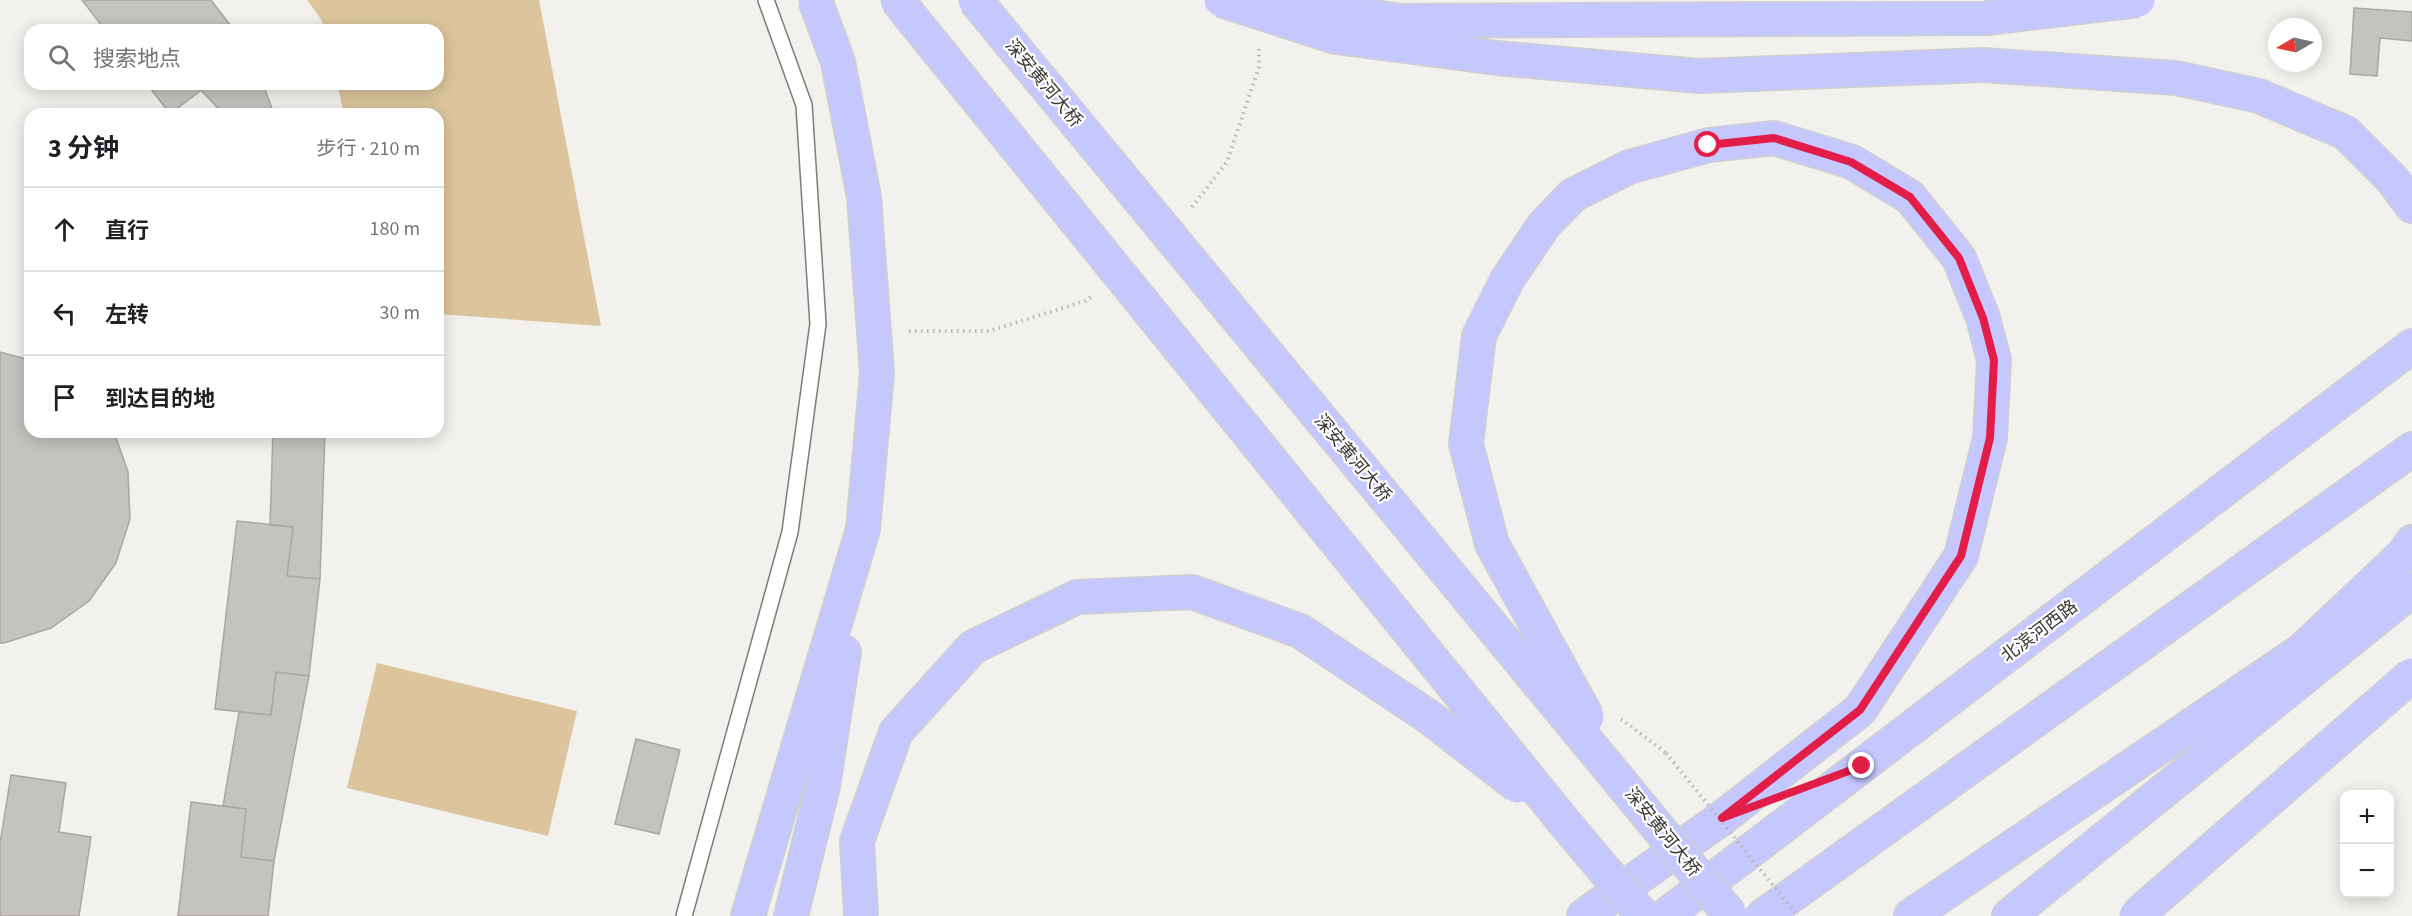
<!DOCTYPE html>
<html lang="zh">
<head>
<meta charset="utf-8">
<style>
  body { margin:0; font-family:"Source Sans 3","Noto Sans SC",sans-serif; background:#f6f6f6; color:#202124 }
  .controls { position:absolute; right:18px; bottom:18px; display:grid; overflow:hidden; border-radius:12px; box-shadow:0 3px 15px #0003 }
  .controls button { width:54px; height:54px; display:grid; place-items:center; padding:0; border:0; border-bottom:2px solid #e0e0e0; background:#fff; color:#202124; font:30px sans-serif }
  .compass { position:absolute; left:2268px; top:18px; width:54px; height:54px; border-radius:50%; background:#fff; box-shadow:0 3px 15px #0003; rotate:261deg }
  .stop { position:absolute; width:18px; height:18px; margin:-14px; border:4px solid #e11d48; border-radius:50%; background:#fff }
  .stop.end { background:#e11d48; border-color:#fff; box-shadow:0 2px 6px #0008 }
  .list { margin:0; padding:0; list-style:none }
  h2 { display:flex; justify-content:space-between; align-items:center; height:78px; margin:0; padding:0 24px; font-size:26px }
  h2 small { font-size:20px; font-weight:400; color:#757577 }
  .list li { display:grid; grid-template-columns:39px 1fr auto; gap:18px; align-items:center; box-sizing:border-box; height:84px; padding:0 24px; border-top:2px solid #e0e0e0 }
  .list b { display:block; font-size:22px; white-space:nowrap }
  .list em { font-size:20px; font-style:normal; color:#757577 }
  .icon { flex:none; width:33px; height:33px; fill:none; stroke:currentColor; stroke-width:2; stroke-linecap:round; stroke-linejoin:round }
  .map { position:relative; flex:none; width:2412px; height:916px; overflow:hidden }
  .search { position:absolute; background:#fff; box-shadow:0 3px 15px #0003; left:24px; top:24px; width:420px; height:66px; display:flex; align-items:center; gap:15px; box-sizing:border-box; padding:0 21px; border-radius:18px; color:#757577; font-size:22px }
  .panel { position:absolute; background:#fff; box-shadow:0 3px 15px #0003; left:24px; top:108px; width:420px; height:330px; border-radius:18px }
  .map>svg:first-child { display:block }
</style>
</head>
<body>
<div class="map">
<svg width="2412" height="916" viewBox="0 0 2412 916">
  <rect width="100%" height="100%" fill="#f3f1ed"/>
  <!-- green -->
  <path fill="#dcc59c" d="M307,0h232l62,326 -163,-12v-200h-94l-7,-30h101v-54h-114l-3,-11z
    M377,663l200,48 -29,125 -201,-48z"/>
  <!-- building -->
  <path fill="#c5c3bf" stroke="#a9a7a3" stroke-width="1.5" d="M82,0h129l23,30h-129z
    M2354,8l58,4v29l-32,-3 -3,38 -27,-2z
    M147,84h62l-39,30z
    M209,84h54l11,30h-55l-3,-8 -15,-16z
    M0,352l30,8v72h84l14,40 2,47 -14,44 -27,38 -38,27 -47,15h-4z
    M273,432h52l-5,147 -33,-3 6,-49 -23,-2z
    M237,521l56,6 -6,49 33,3 -11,97 -33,-4 -5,43 -56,-6z
    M276,672l33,4 -35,185 -33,-4 5,-48 -23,-3 16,-94 32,3z
    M636,739l44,11 -21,84 -44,-10z
    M11,775l55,8 -7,49 32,5 -12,79h-79v-73z
    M191,802l55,7 -5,48 33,4 -6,55h-90z"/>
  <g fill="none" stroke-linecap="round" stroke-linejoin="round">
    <!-- lane casing -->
    <g stroke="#7e7c78" stroke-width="18">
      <path id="lane" d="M684,916l106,-384 28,-208 -14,-219 -38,-105"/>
    </g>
    <!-- primary casing -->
    <g stroke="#cfcfcf" stroke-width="36">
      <path id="primary" d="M1983,65l193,13 83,18 87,37 46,46 20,27
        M1544,225l29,-30 56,-28 80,-22 65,-7 78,24 58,35 49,61 24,60 11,42 -4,78 -29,118 -101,154 -138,108 -138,98
        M748,916l115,-387
        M791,916l32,-130 21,-134
        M1665,916l747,-570
        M1763,916l649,-467
        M1911,916l390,-265 103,-97 8,-12
        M2009,916l403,-326"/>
    </g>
    <!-- path -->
    <path stroke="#b8b7b3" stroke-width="4" stroke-dasharray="1.5 4.5" stroke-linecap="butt" d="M1192,207l35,-45 32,-95v-18
      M909,331h80l96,-30 8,-6
      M1621,719l45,34"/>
    <!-- lane -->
    <use href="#lane" stroke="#fff" stroke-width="15"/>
    <!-- primary -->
    <use href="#primary" stroke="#c4c8ff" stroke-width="33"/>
    <!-- primary-bridge casing -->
    <g stroke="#cfcfcf" stroke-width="36" stroke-linecap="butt">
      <path id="primary-bridge" d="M815,0l23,62 26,135 13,176 -14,156
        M897,0l667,822 79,94
        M975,0l756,916
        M1221,0l115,37 161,21 202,18 284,-11
        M1246,0l156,21 584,-3 152,-18
        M1544,225l-37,55 -28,56 -13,108 26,100 95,173
        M861,916l-4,-75 39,-109 77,-85 104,-50 115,-5 108,39 129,86 89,69
        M2136,916l276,-241"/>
    </g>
    <!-- path-bridge -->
    <path stroke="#b8b7b3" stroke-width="4" stroke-dasharray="1.5 4.5" stroke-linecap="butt" d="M1666,753l132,163"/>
    <!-- primary-bridge -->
    <use href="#primary-bridge" stroke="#c4c8ff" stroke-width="33"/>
  </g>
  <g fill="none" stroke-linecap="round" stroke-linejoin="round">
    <!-- route -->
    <path stroke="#e11d48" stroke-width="8" d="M1708,145l66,-7 77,24 59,35 49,61 24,60 11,42 -4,78 -29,118 -101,154 -138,108 140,-52"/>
  </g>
  <g text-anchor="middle" stroke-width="4.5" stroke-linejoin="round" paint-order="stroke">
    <!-- street labels -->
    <g font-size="18" fill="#383736" stroke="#fffefd">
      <text transform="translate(1044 83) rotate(50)" y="6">深安黄河大桥</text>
      <text transform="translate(1353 458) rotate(50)" y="6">深安黄河大桥</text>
      <text transform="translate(2039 631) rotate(-37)" y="6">北滨河西路</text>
      <text transform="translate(1663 832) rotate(51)" y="6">深安黄河大桥</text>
    </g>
  </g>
</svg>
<div class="controls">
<button>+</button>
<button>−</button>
</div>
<svg class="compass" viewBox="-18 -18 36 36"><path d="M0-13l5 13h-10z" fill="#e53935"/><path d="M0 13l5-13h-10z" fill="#757577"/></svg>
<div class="stop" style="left:1708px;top:145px"></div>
<div class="stop end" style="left:1862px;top:766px"></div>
<div class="search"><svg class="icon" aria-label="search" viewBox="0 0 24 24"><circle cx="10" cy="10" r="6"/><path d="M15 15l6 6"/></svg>搜索地点</div>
<section class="panel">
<h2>3 分钟<small>步行 · 210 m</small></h2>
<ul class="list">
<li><svg class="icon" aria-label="ahead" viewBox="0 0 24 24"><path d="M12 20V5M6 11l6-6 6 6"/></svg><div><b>直行</b></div><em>180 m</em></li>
<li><svg class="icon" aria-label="left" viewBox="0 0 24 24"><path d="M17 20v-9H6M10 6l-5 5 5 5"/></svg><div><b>左转</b></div><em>30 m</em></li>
<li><svg class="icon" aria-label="arrive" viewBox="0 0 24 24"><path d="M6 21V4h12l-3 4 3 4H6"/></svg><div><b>到达目的地</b></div></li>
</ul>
</section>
</div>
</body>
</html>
